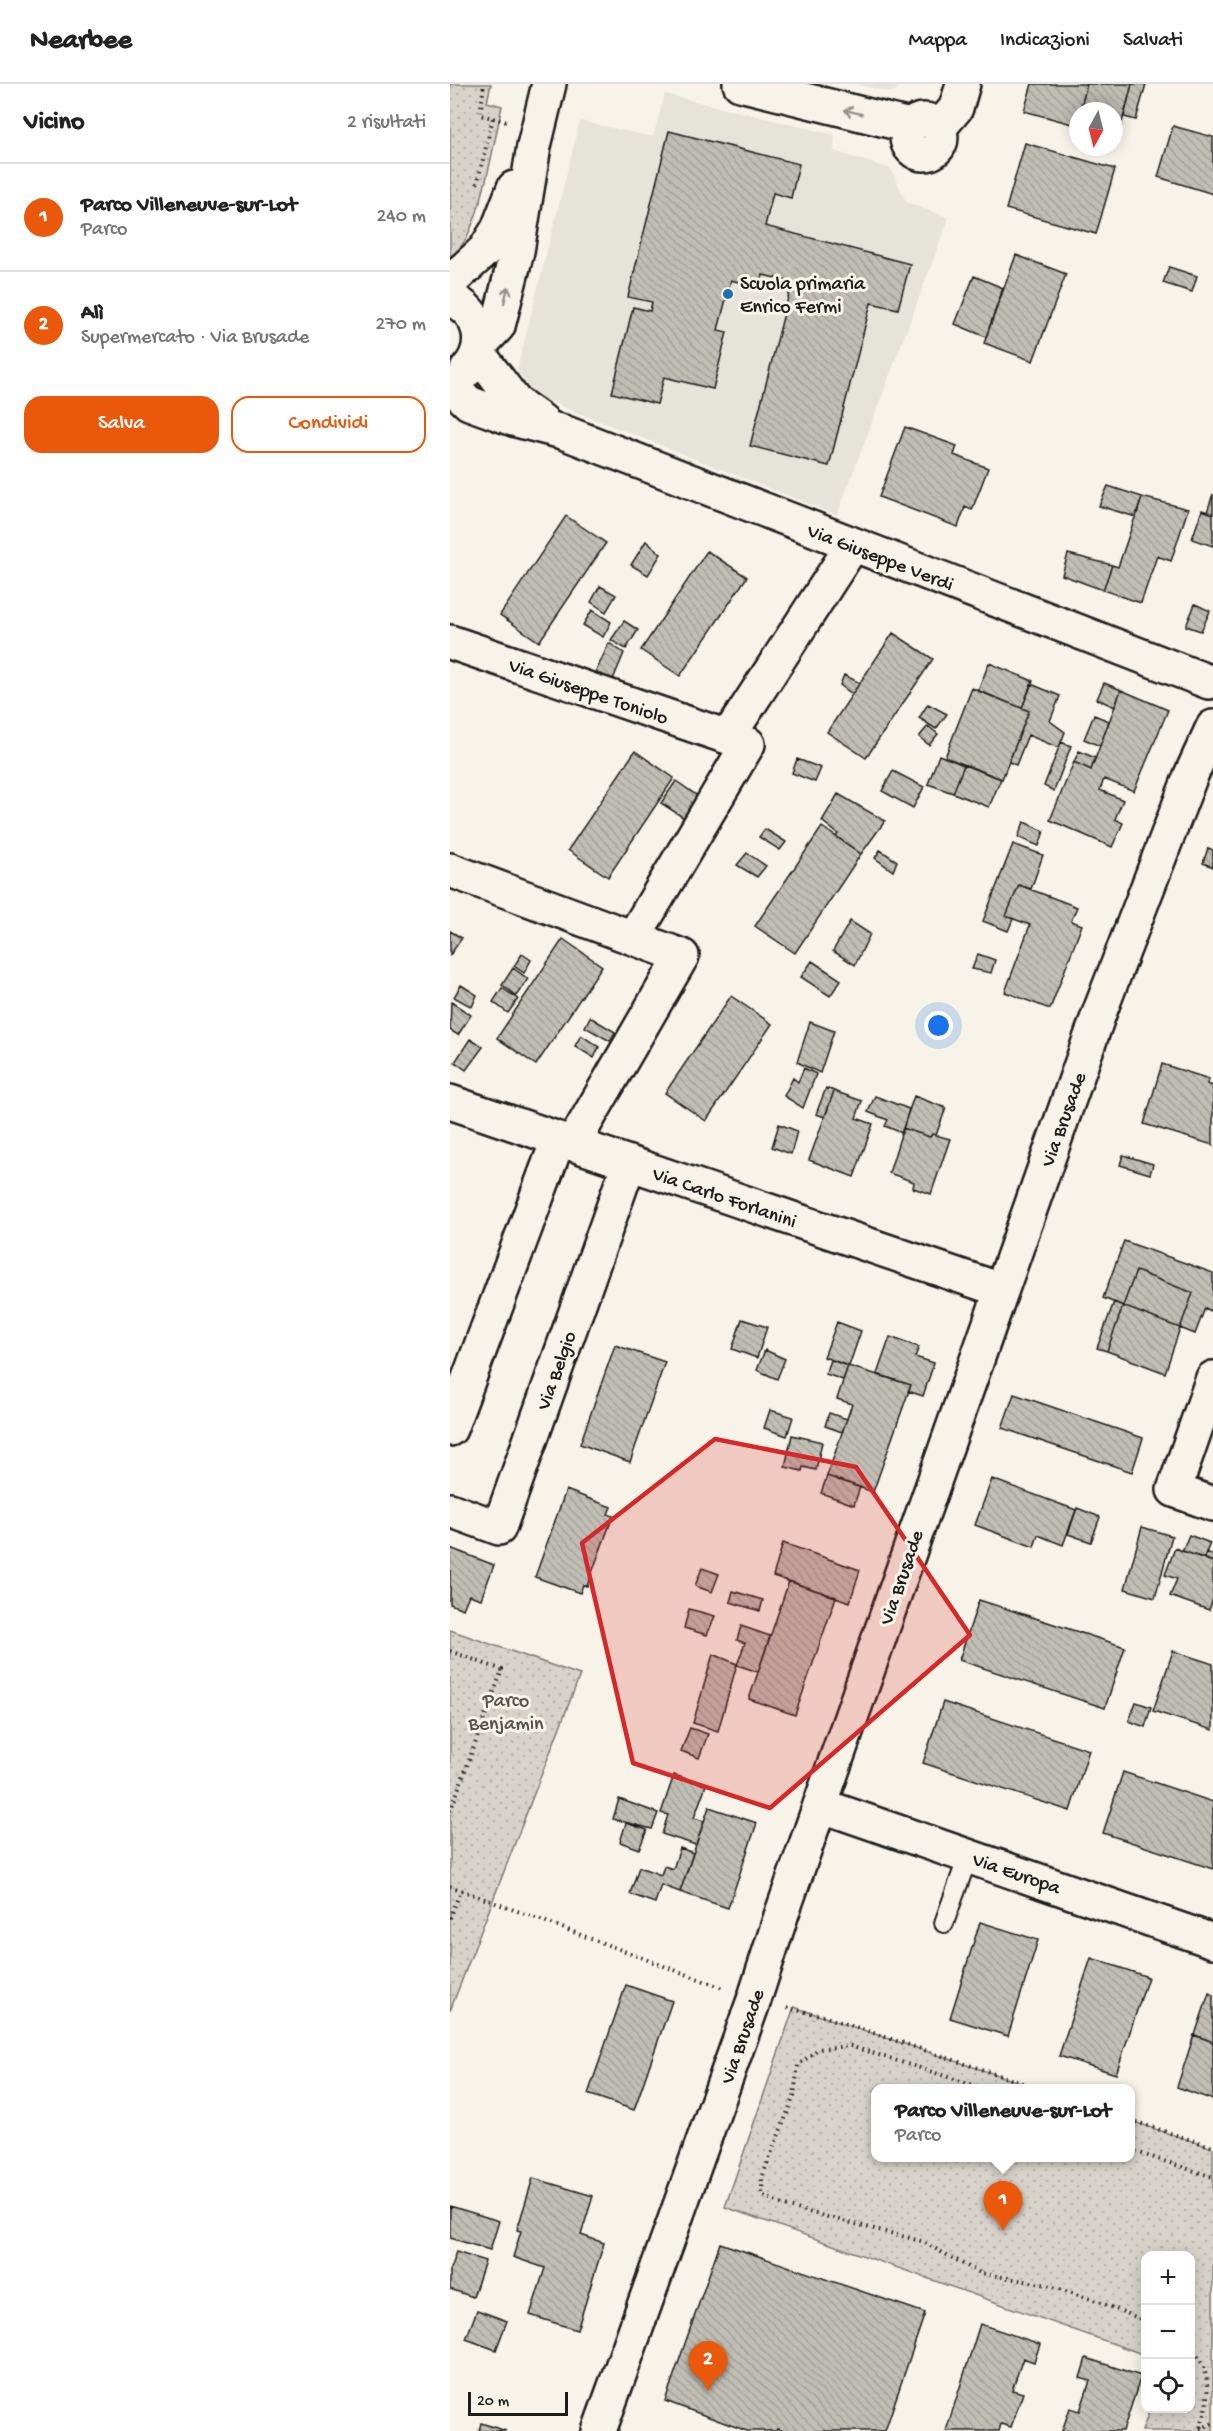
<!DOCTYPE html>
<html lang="it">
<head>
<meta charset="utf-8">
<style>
  body { margin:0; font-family:"Gochi Hand",sans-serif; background:#f2f2f2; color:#222 }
  .controls { position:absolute; right:18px; bottom:18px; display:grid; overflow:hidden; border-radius:12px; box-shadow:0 3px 15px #0003 }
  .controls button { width:54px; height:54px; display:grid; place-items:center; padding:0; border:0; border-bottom:2px solid #e0e0e0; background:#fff; color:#222; font:30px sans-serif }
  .compass { position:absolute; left:619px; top:18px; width:54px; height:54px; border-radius:50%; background:#fff; box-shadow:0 3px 15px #0003; rotate:187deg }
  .scale { position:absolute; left:18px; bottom:15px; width:100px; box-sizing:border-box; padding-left:6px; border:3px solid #1c1c1c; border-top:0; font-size:16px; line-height:21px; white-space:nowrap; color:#1c1c1c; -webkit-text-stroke:4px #f7f3e8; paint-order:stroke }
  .you { position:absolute; left:489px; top:942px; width:21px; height:21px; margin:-15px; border:4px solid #fff; border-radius:50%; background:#1a73e8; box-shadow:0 0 0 9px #1a73e833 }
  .badge { display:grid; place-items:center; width:39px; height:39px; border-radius:50%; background:#ea580c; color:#fff; font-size:20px; font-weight:700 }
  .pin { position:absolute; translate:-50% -50px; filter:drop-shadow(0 2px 3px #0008) }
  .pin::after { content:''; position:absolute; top:32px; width:21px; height:18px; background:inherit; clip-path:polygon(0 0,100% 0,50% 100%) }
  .popup { position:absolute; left:421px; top:2000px; width:264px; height:78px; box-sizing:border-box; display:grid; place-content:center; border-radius:12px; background:#fff; filter:drop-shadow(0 2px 4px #0005); font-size:20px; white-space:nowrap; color:#767676 }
  .popup b { font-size:22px; color:#222 }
  .popup::after { content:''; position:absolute; left:50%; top:100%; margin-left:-12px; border:12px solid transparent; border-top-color:#fff }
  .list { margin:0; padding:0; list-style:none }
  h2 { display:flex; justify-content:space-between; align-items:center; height:78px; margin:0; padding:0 24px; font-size:26px }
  h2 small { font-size:20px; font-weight:400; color:#767676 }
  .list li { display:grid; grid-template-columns:39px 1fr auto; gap:18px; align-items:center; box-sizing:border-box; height:108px; padding:0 24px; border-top:2px solid #e0e0e0 }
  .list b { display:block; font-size:22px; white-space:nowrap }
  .list p { margin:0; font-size:20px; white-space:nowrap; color:#767676 }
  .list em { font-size:20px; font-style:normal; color:#767676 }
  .actions { display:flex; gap:12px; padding:18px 24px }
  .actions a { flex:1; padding:14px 0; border:2px solid #ea580c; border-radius:18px; text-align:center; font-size:21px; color:#ea580c }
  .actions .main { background:#ea580c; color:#fff }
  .icon { flex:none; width:33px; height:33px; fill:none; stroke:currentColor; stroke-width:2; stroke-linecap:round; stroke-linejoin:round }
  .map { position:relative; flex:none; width:763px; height:2347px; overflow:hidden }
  header { display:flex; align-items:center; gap:36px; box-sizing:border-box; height:84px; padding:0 30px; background:#fff; border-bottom:2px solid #e0e0e0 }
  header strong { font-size:28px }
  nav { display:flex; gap:33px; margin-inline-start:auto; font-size:21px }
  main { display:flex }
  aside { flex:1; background:#fff }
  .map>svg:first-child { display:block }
</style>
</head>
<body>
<header>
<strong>Nearbee</strong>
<nav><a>Mappa</a><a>Indicazioni</a><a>Salvati</a></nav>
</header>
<main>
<aside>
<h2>Vicino<small>2 risultati</small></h2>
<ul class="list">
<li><span class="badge">1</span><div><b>Parco Villeneuve-sur-Lot</b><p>Parco</p></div><em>240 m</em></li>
<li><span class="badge">2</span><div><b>Alì</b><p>Supermercato · Via Brusade</p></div><em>270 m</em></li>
</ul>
<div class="actions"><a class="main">Salva</a><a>Condividi</a></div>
</aside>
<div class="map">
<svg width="763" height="2347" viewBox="0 0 763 2347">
  <defs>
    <pattern id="grass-dots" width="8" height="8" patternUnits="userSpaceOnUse" patternTransform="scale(1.5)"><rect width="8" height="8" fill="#d7d3cb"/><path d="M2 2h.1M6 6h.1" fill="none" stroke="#b8b5ae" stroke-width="1.8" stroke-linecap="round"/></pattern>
    <pattern id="building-back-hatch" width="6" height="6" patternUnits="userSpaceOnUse" patternTransform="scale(1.5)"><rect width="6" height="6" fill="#c0beb5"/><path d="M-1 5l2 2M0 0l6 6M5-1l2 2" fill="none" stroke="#a4a39b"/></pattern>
  </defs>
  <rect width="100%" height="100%" fill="#f7f3e8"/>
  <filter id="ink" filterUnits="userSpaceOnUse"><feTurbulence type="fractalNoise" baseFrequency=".0167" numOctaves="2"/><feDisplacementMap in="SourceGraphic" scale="12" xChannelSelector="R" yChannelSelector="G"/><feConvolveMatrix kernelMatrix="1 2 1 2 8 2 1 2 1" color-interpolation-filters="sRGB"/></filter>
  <g filter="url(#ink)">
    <!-- built -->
    <path fill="#e6e3d9" d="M408,0h44l-7,7 -6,1z
      M215,10l170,41 -1,16 57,18 15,33 43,16 -112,297 -304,-120 -16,-25 63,-249 73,16z"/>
    <!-- grass -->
    <path fill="url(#grass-dots)" stroke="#7a7874" stroke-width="1.5" d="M0,0h41l-4,18 15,4c-7,31 -24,140 -52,150z
      M0,1546l130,45 -130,336z
      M344,1923l242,81h-160v70h254l1,-37 82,27v283h-71l8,-22 40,-1v-152h-44l-1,99 -420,-148z"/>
    <!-- building -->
    <path fill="url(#building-back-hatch)" stroke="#1c1c1c" stroke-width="1.5" d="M582,0h55l-11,41 -52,-14z
      M637,0h45l-14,54 -4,-1v-26h-34z
      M682,0h14l-10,36 -12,-3z
      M723,42l40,11v57l-55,-17z
      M219,47l130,33 -8,34 -18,-5 -8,33 145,38 -12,45 -27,-6 -42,163 -79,-20 42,-164 -29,-7 -3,13 -29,-8 -13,50 9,2 -14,57 -49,-12 -7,27 -45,-11 21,-86 17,4 2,-9 -24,-5z
      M575,59l90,26 -19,65 -90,-25z
      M566,171l50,19 -33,87 -49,-18z
      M719,183l28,9 -5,16 -29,-9z
      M524,192l29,12 -17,49 -31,-13z
      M455,343l52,19 -3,9 34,13 -16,42 -7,-3 -7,20 -79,-30z
      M658,402l34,11 -6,20 -37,-11z
      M763,410v20l-6,-2z
      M692,413l46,12 -17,52 -14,-5 -16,47 -38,-13 9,-25 6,2z
      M752,426l11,4v32l-21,-7z
      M116,432l40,27 -67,99 -39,-27z
      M196,457l15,13 -13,21 -17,-10z
      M257,467l40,26 -67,99 -39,-26z
      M618,470l44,11 -9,25 -41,-15z
      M150,502l16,9 -10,17 -15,-10z
      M745,520l15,7 -9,20 -15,-5z
      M142,526l19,12 -8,15 -20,-12z
      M174,537l14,9 -12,19 -15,-9z
      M443,549l40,26 -67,99 -39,-26z
      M159,559l15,10 -12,29 -19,-4z
      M539,579l44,18 -11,27 -44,-17z
      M394,591l16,8 -8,11 -12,-9z
      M654,599l17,7 -6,17 -18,-8z
      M581,600l29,12 -10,25 15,11 -6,16 -31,-13 -12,30 -7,-3 20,-51 -7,-3z
      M522,604l57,23 -27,68 -57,-22z
      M671,606l47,20 -34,81 -30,-12 -4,11 23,10 -8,19 8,4 -11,24 -62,-27 24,-58 17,8z
      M478,620l19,10 -11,15 -17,-11z
      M644,631l15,6 -9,25 -16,-7z
      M478,642l10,8 -9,11 -10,-8z
      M611,658l10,4 -17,45 -10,-5z
      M185,667l39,27 -66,99 -40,-27z
      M629,667l16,7 -4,12 -17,-8z
      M489,671l25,10 -11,28 -25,-9z
      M347,675l24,9 -6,14 -23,-9z
      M514,681l37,14 -12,28 -36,-14z
      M443,687l31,16 -11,21 -31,-17z
      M226,697l26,18 -15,21 -26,-17z
      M388,710l47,27 -24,33 -25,-18 2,-2 -16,-13z
      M574,738l20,9 -5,15 -21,-9z
      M372,743l39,27 -66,99 -40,-27z
      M315,745l21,13 -6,8 -21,-13z
      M563,760l30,11 -12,34 -12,-4 -13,31 7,3 -5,12 -25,-10z
      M758,764l5,2v17l-10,-4z
      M430,766l17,11 -4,10 -18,-13z
      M297,769l19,13 -9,11 -20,-12z
      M569,801l58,22 -6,14 11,4 -32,84 -45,-17 25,-67 -24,-9z
      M400,837l20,13 -15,31 -22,-14z
      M0,847l12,7 -12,17z
      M113,855l39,27 -66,99 -39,-27z
      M72,870l9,6 -7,13 -10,-7z
      M528,870l17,6 -4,13 -19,-4z
      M362,877l29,19 -11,16 -29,-19z
      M63,884l15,11 -12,17 -14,-11z
      M11,901l16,10 -5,12 -18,-10z
      M52,904l16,11 -10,14 -15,-11z
      M281,912l41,28 -66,97 -41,-28z
      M1,918l20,13 -13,20 -8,-5z
      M140,933l25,15 -5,9 -25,-14z
      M360,938l24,9 -14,42 -23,-11z
      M131,951l18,12 -5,11 -19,-12z
      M20,955l13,8 -17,23 -11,-8z
      M712,980l47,15 -2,5 6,2v59l-69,-21z
      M354,984l12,6 -13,34 -19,-12 9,-18 5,4z
      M376,1004l8,3 -9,26 -9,-3z
      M384,1007l28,10 -6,17 17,6 -19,53 -45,-17z
      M425,1012l34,13 -7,24 -17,-7 3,-6 -20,-8z
      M464,1012l32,12 -10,27 -4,-1 -2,3 -27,-9z
      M329,1040l18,7 -6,23 -19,-7z
      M453,1044l27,9 2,-3 18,5 -19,55 -18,-6 1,-6 -25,-9z
      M673,1071l30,9 -3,10 -30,-9z
      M674,1157l89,32v32l-2,6 -6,-3 -10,26 -15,-6 13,-35 -57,-22 -13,35 -20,-8z
      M686,1187l57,22 -13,35 -57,-22z
      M664,1218l9,4 -16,45 -10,-3z
      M673,1222l57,22 -15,45 -58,-22z
      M292,1235l25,8 -10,31 -25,-9z
      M387,1238l24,9 -12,35 -25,-9z
      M440,1253l29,10 -4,10 19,6 -11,33 -15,-5 3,-6 -34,-11z
      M165,1261l50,17 -35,100 -50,-18z
      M315,1266l20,9 -8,20 -20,-9z
      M381,1276l17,6 -5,14 -17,-6z
      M398,1282l63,19 -38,107 -46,-16 25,-72 -15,-5z
      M564,1310l129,44 -11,34 -130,-44z
      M320,1326l23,7 -6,19 -23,-8z
      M379,1329l18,6 -5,13 -17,-6z
      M342,1351l30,7 -6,28 -13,-3 -1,4 -17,-4z
      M377,1392l33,11 -6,18 -33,-12z
      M542,1395l84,31 -13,35 -25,-10 -4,12 -59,-22z
      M116,1406l45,17 -3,7 5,2 -26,70 -4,-1 -3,8 -45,-16z
      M627,1424l23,9 -9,25 -23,-8z
      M692,1443l30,9 -17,62 -30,-9z
      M739,1451l21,8 -6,15 -22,-7z
      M333,1459l77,27 -10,32 -77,-26z
      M0,1464l44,17 -13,34 -12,-4 -6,14 -13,-5z
      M725,1464l38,14v37l-4,11 -39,-14 7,-17 -12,-4z
      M756,1468l7,3v7l-9,-4z
      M252,1484l17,6 -7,18 -17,-6z
      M339,1497l47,16 -41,118 -46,-16z
      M283,1507l30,9 -3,11 -30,-9z
      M529,1516l146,47 -20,61 -146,-48z
      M239,1525l26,7 -8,19 -23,-7z
      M291,1542l29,10 -12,36 -21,-7 8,-22 -8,-3z
      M723,1567l40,13v66l-60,-19z
      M263,1570l24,10 -19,67 -25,-8z
      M493,1618l146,48 -19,61 -147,-48z
      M686,1618l15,5 -6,20 -16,-6z
      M240,1644l18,6 -9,24 -18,-7z
      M673,1688l90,30v67l-110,-36z
      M224,1691l32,10 -12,33 10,3 -8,24 -34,-11 6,-19 -7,-2z
      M169,1715l39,14 -6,16 -39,-10z
      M259,1723l48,16 -29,85 -48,-16z
      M176,1739l21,7 -8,19 -19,-7z
      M230,1764l13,5 -13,39 -19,-7 -6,18 -25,-9 9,-27 22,8 3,-9 9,3z
      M530,1838l58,18 -30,96 -58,-18z
      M641,1874l57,19 -32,97 -57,-18z
      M176,1901l46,16 -38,109 -46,-16z
      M759,1909l4,2v47l-18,-7z
      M744,1951l19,7v58l-36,-13z
      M83,2094l60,18 -12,39 23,8 -27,87 -47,-15 15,-47 -32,-11 8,-26 -4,-1z
      M0,2122l49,15 -9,29 -40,-12z
      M270,2159l205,70 -40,118h-101l-7,-2 -1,2h-29l-82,-30z
      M6,2168l29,9 -12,36 -23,-8v-20z
      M27,2226l30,11 -11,29 -30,-11z
      M530,2240l60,20 -6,18 -11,-4 -11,32 11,3 -12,34 -10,-3 -2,7h-53z
      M636,2274l55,18 -18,55h-61l8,-23 10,3 10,-30 -10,-3z
      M31,2339l25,8h-27z"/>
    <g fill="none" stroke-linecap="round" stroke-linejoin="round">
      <!-- lane casing -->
      <g stroke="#1c1c1c" stroke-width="22">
        <path id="lane" d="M494,1839l25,-69"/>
      </g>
      <!-- street casing -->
      <g stroke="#1c1c1c" stroke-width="38">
        <path id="street" d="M290,0l170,42
          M457 53a17 17 0 1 1 34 0a17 17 0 1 1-34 0Z
          M489,44l17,-20 7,-24
          M0,198l35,-32 13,-21 16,-41
          M30,261l18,-19 19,-75 17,-105 15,-62
          M0,558l298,102 -115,194
          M278,653l124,-191
          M0,786l232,86 -109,188
          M0,1018l551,188
          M763,1294l-39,112 39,14
          M0,1345l108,-289
          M0,1426l49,18 130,-365
          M370,1721l393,136
          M149,2347l155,-431 28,-87 318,-902 91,-236 22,-48"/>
      </g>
      <!-- secondary casing -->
      <g stroke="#1c1c1c" stroke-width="38">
        <path id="secondary" d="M0,215c31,12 39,47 17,71
          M28,269l37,49 27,19
          M0,301l19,18 44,16 50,13 646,250"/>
      </g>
      <!-- path -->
      <path stroke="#1c1c1c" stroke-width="4" stroke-dasharray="1.5 4.5" stroke-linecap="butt" d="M43,34l14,4
        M27,100l16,-66 -13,-3 4,-31
        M0,1567l52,19 -52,142
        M0,1802l273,102
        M0,1834l11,-28
        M337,1924l33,7 217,73
        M533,2004l-133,-42 -32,3 -20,16 -4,31 -32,81v18l23,11 136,35 59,32 67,12 44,14 55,22
        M680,2036l83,27
        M680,2066l83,27
        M740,2263c23,22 20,54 9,84
        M750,2345l13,-6"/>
      <!-- lane -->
      <use href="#lane" stroke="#f7f3e8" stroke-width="18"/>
      <!-- street -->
      <use href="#street" stroke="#f7f3e8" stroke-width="33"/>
      <!-- secondary -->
      <use href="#secondary" stroke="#f7f3e8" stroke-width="33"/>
    </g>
    <!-- one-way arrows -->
    <defs><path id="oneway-shaft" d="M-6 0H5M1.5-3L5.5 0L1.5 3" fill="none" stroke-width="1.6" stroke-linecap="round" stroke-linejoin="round" transform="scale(1.5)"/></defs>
    <g stroke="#94928c">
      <use href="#oneway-shaft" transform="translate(403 28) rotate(-166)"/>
      <use href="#oneway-shaft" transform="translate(56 211) rotate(-76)"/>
    </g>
  </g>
  <!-- marked area -->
  <path fill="#d62828" fill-opacity="0.2" stroke="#d62828" stroke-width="4.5" stroke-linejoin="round" d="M265,1355l141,28 114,168 -200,173 -137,-45 -51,-220z"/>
  <!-- markers -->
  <circle fill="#1f6fb2" stroke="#f7f3e8" stroke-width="2" cx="278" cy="210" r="6"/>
  <g text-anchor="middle" stroke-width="6" stroke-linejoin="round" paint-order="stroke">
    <!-- poi labels -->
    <g font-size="20" fill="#1c1c1c" stroke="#f7f3e8" text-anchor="start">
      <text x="290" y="205">Scuola primaria<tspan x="290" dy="23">Enrico Fermi</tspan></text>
    </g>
    <!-- street labels -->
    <g font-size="20" fill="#1c1c1c" stroke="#f7f3e8">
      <text transform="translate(431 472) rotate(21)" y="7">Via Giuseppe Verdi</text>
      <text transform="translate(139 606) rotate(19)" y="7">Via Giuseppe Toniolo</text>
      <text transform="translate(612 1035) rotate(-70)" y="7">Via Brusade</text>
      <text transform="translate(275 1112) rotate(19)" y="7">Via Carlo Forlanini</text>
      <text transform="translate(105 1286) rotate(-70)" y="7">Via Belgio</text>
      <text transform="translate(450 1493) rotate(-71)" y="7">Via Brusade</text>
      <text transform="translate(567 1788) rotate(19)" y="7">Via Europa</text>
      <text transform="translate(291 1952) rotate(-71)" y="7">Via Brusade</text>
    </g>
    <!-- park labels -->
    <g font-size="20" fill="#545351" stroke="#f7f3e8">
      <text x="56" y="1622">Parco<tspan x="56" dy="23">Benjamin</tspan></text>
    </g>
  </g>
</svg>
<div class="controls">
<button>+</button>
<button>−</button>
<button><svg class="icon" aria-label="locate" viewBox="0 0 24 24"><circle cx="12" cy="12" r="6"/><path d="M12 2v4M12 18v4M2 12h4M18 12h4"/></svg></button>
</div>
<svg class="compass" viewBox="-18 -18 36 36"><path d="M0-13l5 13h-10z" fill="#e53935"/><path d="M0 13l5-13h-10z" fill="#767676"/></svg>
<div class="scale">20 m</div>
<div class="you"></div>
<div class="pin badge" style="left:553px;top:2147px">1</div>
<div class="popup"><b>Parco Villeneuve-sur-Lot</b>Parco</div>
<div class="pin badge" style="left:258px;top:2307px">2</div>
</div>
</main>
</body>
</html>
